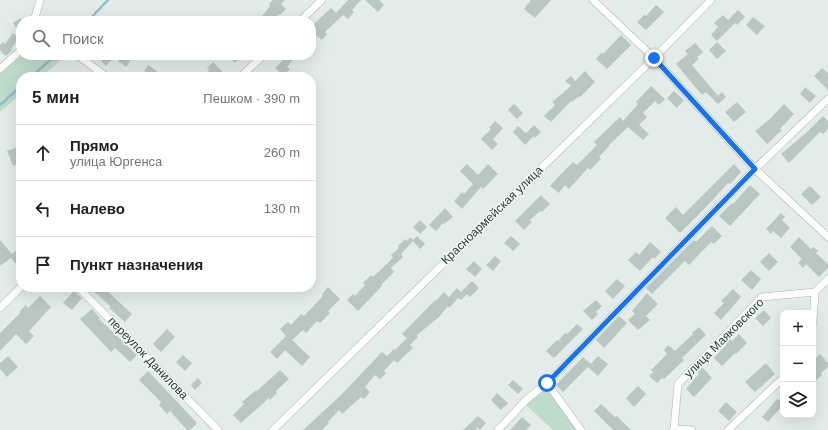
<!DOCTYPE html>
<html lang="ru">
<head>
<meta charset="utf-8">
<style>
  body { margin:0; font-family:Helvetica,sans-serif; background:#f6f6f6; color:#222 }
  .controls { position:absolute; right:12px; bottom:12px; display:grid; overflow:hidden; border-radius:8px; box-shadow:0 4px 16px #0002 }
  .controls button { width:36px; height:36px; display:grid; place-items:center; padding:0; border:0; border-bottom:1px solid #e0e0e0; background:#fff; color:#222; font:20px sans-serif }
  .stop { position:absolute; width:12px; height:12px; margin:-9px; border:3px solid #1a73e8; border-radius:50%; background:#fff }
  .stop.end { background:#1a73e8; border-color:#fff; box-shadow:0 1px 4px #0008 }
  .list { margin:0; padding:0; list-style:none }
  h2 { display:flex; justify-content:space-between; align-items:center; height:52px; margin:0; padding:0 16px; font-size:17px }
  h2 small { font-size:13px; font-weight:400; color:#767676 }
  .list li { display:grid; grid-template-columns:26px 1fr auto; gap:12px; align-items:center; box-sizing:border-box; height:56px; padding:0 16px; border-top:1px solid #e0e0e0 }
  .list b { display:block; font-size:15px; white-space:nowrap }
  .list p { margin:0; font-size:13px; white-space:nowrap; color:#767676 }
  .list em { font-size:13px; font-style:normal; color:#767676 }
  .icon { flex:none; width:22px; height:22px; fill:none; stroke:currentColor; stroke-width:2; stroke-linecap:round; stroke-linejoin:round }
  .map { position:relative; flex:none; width:828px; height:430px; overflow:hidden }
  .search { position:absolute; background:#fff; box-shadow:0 4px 16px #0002; left:16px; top:16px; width:300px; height:44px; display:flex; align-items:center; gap:10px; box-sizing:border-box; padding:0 14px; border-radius:16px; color:#767676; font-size:15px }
  .panel { position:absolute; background:#fff; box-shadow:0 4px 16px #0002; left:16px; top:72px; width:300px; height:220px; border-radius:16px }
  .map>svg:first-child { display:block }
</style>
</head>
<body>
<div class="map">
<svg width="828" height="430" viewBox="0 0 828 430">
  <rect width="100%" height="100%" fill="#e4ece9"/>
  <!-- green -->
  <path fill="#bfdbca" d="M23,55h44l-26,22h-20v17l-21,18v-39z
    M545,386l33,44h-25l-27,-25z"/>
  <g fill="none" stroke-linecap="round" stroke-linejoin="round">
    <!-- stream -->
    <path stroke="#91bdcc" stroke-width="2.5" d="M88,21l20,-21
      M31,77l25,-22
      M0,105l21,-19"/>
  </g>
  <!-- building -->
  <path fill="#b9c7c3" d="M273,0h12l-4,4 5,5 -6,6 -1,-1 -6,7h-4l-7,-5 8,-10 -1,-2z
    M348,0h13l-9,10 2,2 -6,7 -5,-4 -18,17 2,2 -5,6 -6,-5 -5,5v-13l4,-4 16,-15 5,5z
    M365,0h14l5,5 -6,7z
    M531,0h20l-16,18 -11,-9z
    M656,5l8,7 -18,18 -9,-8 7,-7 2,1z
    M738,10l7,7 -8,8 -2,-2 -18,18 -6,-6 7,-8 -4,-4 9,-8 5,5z
    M753,17l12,9 -8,9 -11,-10z
    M21,18v8l-4,3 -4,-6z
    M13,33l6,5 -8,11 1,1 -6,6 -6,-6v-5l3,-3 2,2z
    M621,35l10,10 -24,24 -11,-10 6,-7 1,2z
    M717,42l9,9 -9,8 -8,-9z
    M695,43l8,9 -6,5 2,2 -7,6 26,31 4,-4 4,5 -8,7 -12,-12 -4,3 -26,-31 12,-10 -3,-3z
    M106,55h10l-10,11 -5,-5z
    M122,55l9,5 -5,7 -8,-6z
    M227,55h15l-7,8z
    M288,55h9l-10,12 3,2 -7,7 -8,-8z
    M213,62l10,10 -5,5h-14l5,-7 -2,-2z
    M148,65l9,6 -4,6 -9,-6z
    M822,68l6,5v17l-14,-14z
    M585,71l10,11 -15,15 -1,-1 -7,6 -1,-1 -20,21 -7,-6 11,-11 -3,-3 19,-16 -6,-5 6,-5 4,5z
    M651,86l14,13 -6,6 -4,-4 -12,12 4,4 -8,8 10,9 -6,6 -15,-13 -19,18h1l-11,12 2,2 -11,11 -2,-2 -19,21 -4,-4 -6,8 -9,-7 8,-9 15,-15 4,3 20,-20 -3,-3 26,-25 3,4 15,-17 -2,-2z
    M805,87l11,9 -6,7 -10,-9z
    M674,91l10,9 -7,8 -10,-10z
    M737,102l9,10 -12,10 -9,-10z
    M514,104l9,9 -6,6 -9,-9z
    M784,104l10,10 -14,15 2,1 -15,14 -12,-13 16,-13z
    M823,116l5,5v8l-5,5 -3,-2 -31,31 -8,-9 26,-22z
    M495,121l8,7 -10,11 5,5 -6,6 -11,-11 10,-10 -2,-1z
    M534,125l7,7 -6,6 -1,-2 -9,9 -12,-13 5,-6 8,7z
    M18,147l3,8v8l-8,3 -6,-15z
    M467,164l11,11 10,-11 10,10 -15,15 -2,-2 -19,22 -8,-8 8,-9 2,2 9,-10 -13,-13z
    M734,164l7,8 -11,12 -2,-1 -19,21 -29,29 -15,-15 11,-11 7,8z
    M750,185l10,9 -30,32 -11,-10 13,-13 1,1z
    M810,186l11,11 -9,8 -11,-11z
    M541,195l9,9 -8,8 -2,-1 -10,9 2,2 -8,8 -9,-9z
    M445,208l8,9 -9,7 -1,-1 -7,8 -7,-6z
    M781,213l4,4 -3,3 8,8 -9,10 -8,-7 -2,3 -5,-5z
    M420,220l7,7 -7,7 -7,-7z
    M712,226l10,10 -8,8 -3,-2 -22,23 -4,-4 -33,33 -6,-6 48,-48 2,2z
    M417,236l8,8 -5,5 -7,-8 -12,13 2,3 -12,11 3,4 -13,13 1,1 -24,25 -11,-11 6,-6 2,2 10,-11 -2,-2 8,-8 2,2 20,-19 -2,-3 8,-7 -1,-2 7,-7 2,2 3,-4 3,3z
    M511,236l9,8 -7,7 -9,-8z
    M799,237l12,12 2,-2 5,4 -2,2 12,11v4l-9,9 -13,-13 -3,4 -5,-5 4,-4 -12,-12z
    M0,240l12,14 9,-7v23l-10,-12 -11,8z
    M650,242l11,10 -7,7 -1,-2 -13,14 -12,-11 8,-8 3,3z
    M769,253l9,9 -9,9 -9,-9z
    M495,256l6,5 -8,10 -7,-6z
    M474,261l8,8 -7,8 -9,-8z
    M751,270l10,9 -9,11 -11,-10z
    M617,279l8,7 -12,13 -8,-8z
    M472,281l7,7 -9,9 -3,-3 -6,6 -3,-2 -9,10 -1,-2 -9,11 -22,18 1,2 -8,8 3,3 -16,15 -3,-3 -10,11 2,2 -6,6 -5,-4 -10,12 5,5 -6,7 -3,-2 -19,17 -3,-4 -11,12 1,1 -7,7h-19l37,-34 42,-44 5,4 7,-7 1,1 12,-12 -5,-4 33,-34 1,1 8,-9 5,5 8,-9 4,4z
    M89,287h14l29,27 -7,8 -16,-14 2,-1z
    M328,287l12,12 -12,12 2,2 -10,10 -3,-2 -11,12 -3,-3 -11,10 18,17 -8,9 -17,-16 -8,9 -7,-7 16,-16 -6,-7 8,-7 3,3 10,-11 3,2 19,-20 -1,-2z
    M733,289l8,8 -20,23 -7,-7 10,-10 -3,-2z
    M74,291l8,7 -10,12 -9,-7z
    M647,293l11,11 -12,12 4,4 -12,10 -10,-10 7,-6 -3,-3z
    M40,296l11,11 -22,24 5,5 -8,8 -10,-10 -16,17v-18l20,-20 -1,-1 7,-7 2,3z
    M596,300l6,6 -6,6 2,2 -6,6 -9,-9z
    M92,309l8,9 -1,1 38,36 -7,7 -15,-14 -4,4 -31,-33z
    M764,310l7,8 -8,8 -8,-8z
    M619,316l8,7 -23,25 -8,-8z
    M577,324l6,5 -29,29 -8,-7 11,-11 1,1 7,-8 2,1z
    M699,327l7,8 -24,23 2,2 -20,19 -2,-1 -5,5 -8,-7 4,-4 -2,-2 16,-16 -3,-4 4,-5 7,6 18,-17 -1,-1z
    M167,329l8,8 -14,15 -8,-8z
    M739,334l8,9 -11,11 -1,-1 -13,13 -8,-8 12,-13 -1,-2 5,-5 2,3z
    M820,354l8,9v4l-7,6 1,2 -9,8v-16l3,-3 -3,-3z
    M183,355l9,8 -7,8 -9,-9z
    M8,356l10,11 -11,10 -7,-8v-6z
    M598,356l10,8 -10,12 -10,-9z
    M583,357l8,7 -28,28 -7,-7z
    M766,363l9,11 -20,18 -10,-10z
    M702,367l10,11 -18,19 -8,-8 13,-15 -2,-2z
    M280,370l9,9 -13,12 1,2 -7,7 -1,-2 -28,25 -8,-8 11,-11 -2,-2 14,-12 1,1z
    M148,371l49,52 -7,7h-3l-17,-19 -3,3 -8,-9 2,-3 -22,-22z
    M198,378l4,5 -7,7 -4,-5z
    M513,380l10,9 -5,5 -10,-9z
    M638,386l8,8 -12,13 -8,-9z
    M497,393l11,10 -7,7 -10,-10z
    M783,396v9l-15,17 -6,-5 15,-18 2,1z
    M726,402l11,10 -8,9 -11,-10z
    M601,404l14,13 2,-1 14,14h-18l-19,-19z
    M478,416l8,7 -6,7 -3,-3 -1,1 2,2h-15z
    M522,417l9,8 -5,5h-16z"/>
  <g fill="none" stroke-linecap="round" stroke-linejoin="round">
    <!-- minor casing -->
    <g stroke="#a7b4b1" stroke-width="8">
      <path id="minor" d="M593,0l61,58 101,111 73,68
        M34,21l6,-21
        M300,21l22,-21
        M77,55l30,22
        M0,69l21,-19
        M240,77l24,-22
        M78,287l140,143
        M0,308l21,-21
        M813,322l2,-30 13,-13
        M547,383l34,47
        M674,429l4,-45 84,-87 53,-5
        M273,430l381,-372 57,-58
        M498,430l28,-30 21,-17 208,-214 73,-70
        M673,430l1,-1 18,1
        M728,430l55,-52"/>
    </g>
    <!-- minor -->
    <use href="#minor" stroke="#fff" stroke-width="7"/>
  </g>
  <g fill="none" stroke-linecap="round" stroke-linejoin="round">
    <!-- route -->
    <path stroke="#1a73e8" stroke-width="5" d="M547,383l208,-214 -101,-111"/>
  </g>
  <g text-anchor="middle" stroke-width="3" stroke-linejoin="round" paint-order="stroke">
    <!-- street labels -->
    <g font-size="12" fill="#253c39" stroke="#f4f9f7">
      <text transform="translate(492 215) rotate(-44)" y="4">Красноармейская улица</text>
      <text transform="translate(724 338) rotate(-45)" y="4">улица Маяковского</text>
      <text transform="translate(148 358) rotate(46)" y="4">переулок Данилова</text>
    </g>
  </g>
</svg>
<div class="controls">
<button>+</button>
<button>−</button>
<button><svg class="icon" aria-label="layers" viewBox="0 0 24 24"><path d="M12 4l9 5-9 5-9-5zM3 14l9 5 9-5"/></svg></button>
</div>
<div class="stop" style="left:547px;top:383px"></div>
<div class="stop end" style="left:654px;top:58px"></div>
<div class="search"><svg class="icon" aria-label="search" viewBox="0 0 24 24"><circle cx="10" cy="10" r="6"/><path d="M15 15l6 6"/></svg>Поиск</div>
<section class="panel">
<h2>5 мин<small>Пешком · 390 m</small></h2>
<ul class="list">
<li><svg class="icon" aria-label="ahead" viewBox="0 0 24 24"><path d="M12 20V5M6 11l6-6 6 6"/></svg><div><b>Прямо</b><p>улица Юргенса</p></div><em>260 m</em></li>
<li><svg class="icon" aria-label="left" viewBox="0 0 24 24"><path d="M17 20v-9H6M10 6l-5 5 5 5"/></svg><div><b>Налево</b></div><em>130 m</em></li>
<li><svg class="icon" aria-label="arrive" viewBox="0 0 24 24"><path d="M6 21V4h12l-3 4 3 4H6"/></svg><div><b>Пункт назначения</b></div></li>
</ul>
</section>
</div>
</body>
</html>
